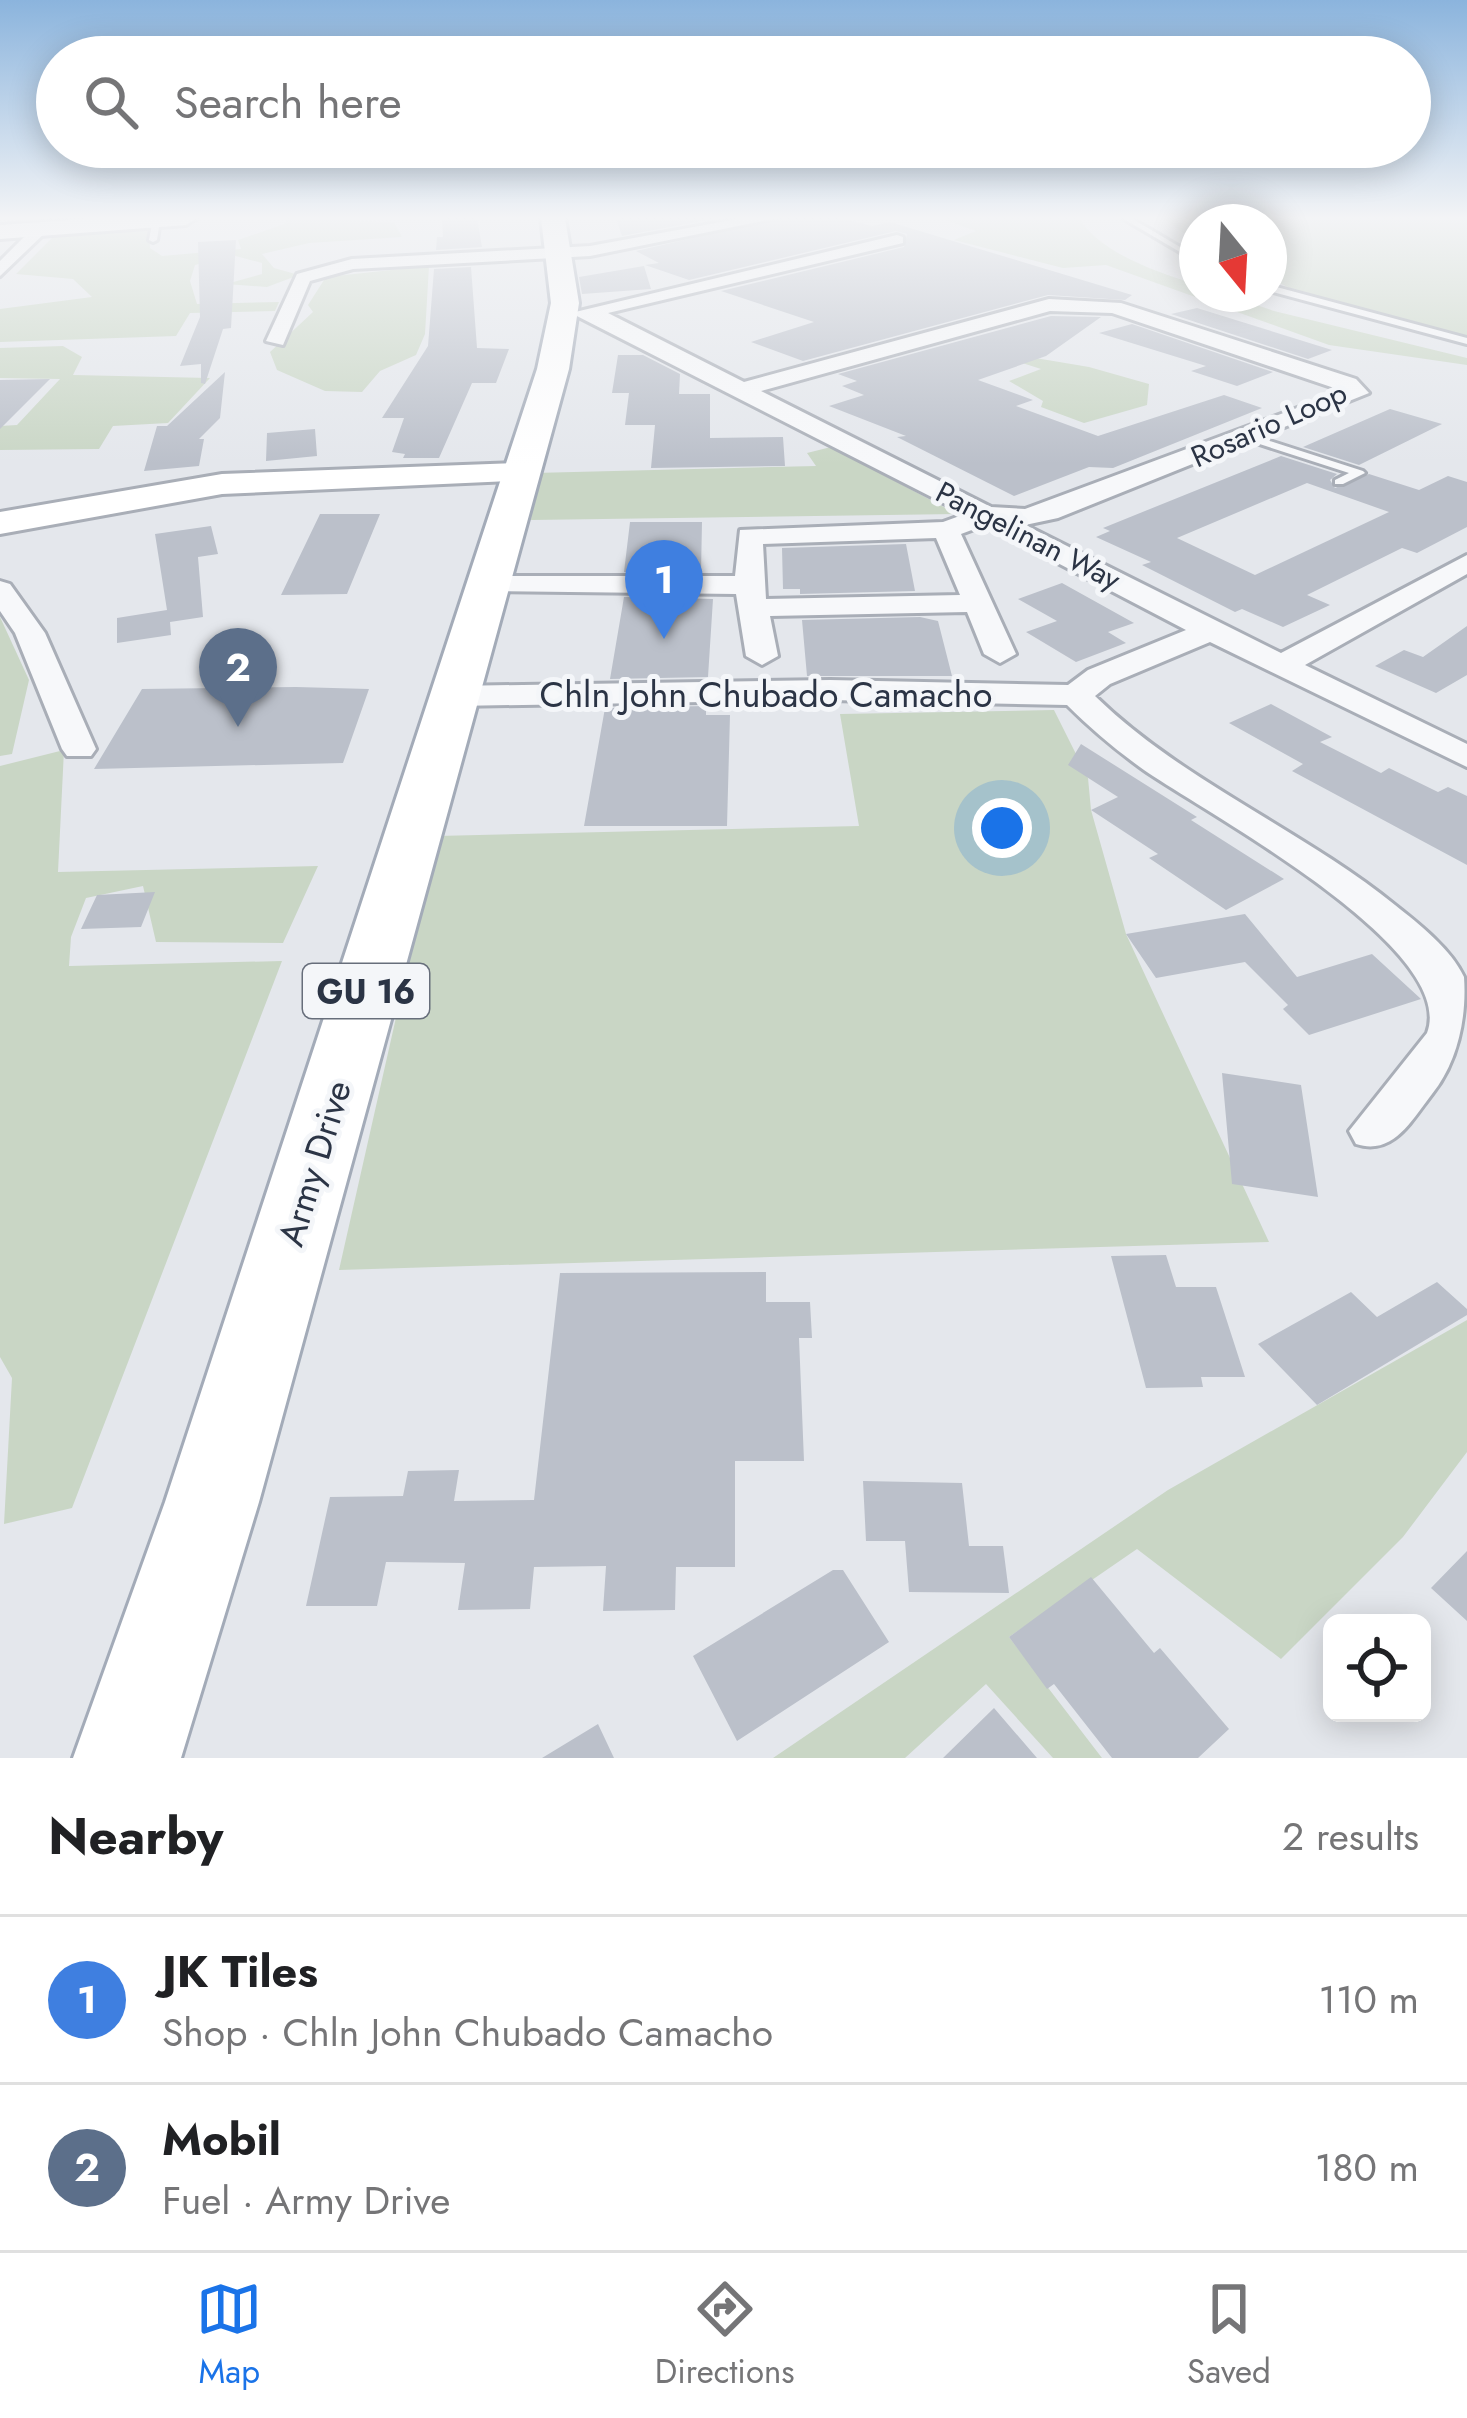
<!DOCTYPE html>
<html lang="en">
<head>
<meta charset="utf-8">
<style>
  body { margin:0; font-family:Jost,sans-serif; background:#f6f6f6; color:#202124 }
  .controls { position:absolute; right:36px; bottom:36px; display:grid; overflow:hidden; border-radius:18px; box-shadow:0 6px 30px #0003 }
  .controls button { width:108px; height:108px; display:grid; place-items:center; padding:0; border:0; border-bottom:3px solid #e0e0e0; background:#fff; color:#202124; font:60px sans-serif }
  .compass { position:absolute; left:1179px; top:204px; width:108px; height:108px; border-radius:50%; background:#fff; box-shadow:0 6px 30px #0003; rotate:162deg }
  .you { position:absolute; left:1002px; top:828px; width:42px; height:42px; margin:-30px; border:9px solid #fff; border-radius:50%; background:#1a73e8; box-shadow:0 0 0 18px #1a73e833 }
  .badge { display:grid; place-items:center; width:78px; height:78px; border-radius:50%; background:#1a73e8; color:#fff; font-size:39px; font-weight:700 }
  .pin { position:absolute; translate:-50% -99px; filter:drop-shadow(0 3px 6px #0008) }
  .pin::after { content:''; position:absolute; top:63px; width:42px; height:36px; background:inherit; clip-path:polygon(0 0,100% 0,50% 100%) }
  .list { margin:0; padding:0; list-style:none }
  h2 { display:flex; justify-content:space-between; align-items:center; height:156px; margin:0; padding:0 48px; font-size:51px }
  h2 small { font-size:39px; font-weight:400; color:#757577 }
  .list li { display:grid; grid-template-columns:78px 1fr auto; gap:36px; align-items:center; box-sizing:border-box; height:168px; padding:0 48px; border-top:3px solid #e0e0e0 }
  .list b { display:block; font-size:45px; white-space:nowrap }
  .list p { margin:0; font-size:39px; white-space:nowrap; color:#757577 }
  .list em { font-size:39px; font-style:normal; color:#757577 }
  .icon { flex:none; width:66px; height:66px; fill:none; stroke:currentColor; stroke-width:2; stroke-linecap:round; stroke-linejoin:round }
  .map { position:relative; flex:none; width:1467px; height:1758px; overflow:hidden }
  .search { position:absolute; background:#fff; box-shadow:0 6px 30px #0003; left:36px; right:36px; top:36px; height:132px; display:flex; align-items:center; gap:30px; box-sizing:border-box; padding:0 42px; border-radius:66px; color:#757577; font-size:45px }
  .sheet { height:492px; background:#fff }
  nav { display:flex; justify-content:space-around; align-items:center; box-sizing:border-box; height:168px; border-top:3px solid #e0e0e0; background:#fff; font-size:33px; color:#757577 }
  nav a { display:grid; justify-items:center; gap:6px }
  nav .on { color:#1a73e8 }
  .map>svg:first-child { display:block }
</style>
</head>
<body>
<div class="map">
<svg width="1467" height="1758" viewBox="0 0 1467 1758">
  <rect width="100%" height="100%" fill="#e4e7ec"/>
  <!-- green -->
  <path fill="#c9d6c5" d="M288,218l106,4 8,15 -93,6 -47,11 12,14 25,7 -32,12 -41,-3 36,-10v-11l-30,-8 -37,10 -5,16 7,23 82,-2 -4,9 -85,2 -14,23 -176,6v-33l92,-12 -19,-18 -57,-5 44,-44 89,-5 1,23 12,8 79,-7 -3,-9 46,-16z
    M940,218h139c22,36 79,54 118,67v9h27l50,17 193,47v7l-138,-20 -223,-80 -43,3 -109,-28 22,-9z
    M1163,218h304v120l-142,-33 -56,-27v-56h-72v21z
    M429,266l-4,68 -9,21 -36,16 -18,21 -37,-1 -48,-21 -7,-18 43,-40 -5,-7 18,-28z
    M63,346l19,11 -9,18 137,3 -42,45 -55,3 -14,23 -99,1v-24l17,-1 43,-46 -60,-1v-30z
    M1012,354l77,13 60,17 -2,21 -63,18 -43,-16 2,-6 -34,-20 32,-12 -28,-9z
    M831,447l126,67 -426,6 3,-47 282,-7 -9,-13z
    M0,617l29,63 -17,74 -12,2z
    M1054,710l34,68 3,32 35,124 143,308 -930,28 98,-434 422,-10 -19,-112z
    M64,750l-6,122 260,-6 -35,77 -127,-1 -13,-56 -57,12 -15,39 -2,29 213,-5 -210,547 -68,16 8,-146 -12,-21v-591z
    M1467,1320v132l-64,85 -122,122 -144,-110 -128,88 93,121h-49l-67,-74 -81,74h-132l395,-268z"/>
  <!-- building -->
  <path fill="#bbc0ca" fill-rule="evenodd" d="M442,218h35l5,29 -46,3 1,-13h6z
    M616,218h102l-96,18z
    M781,218h60l31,8 18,-4 242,73 -7,5 -77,-5 -245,66 -52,-19 63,-20 -93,-31 183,-44 3,-13 -11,-3 -207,49 -44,-15 14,-2 -23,-12z
    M236,240l-5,88 -8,1 -18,55 -4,-1v-19l-21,2 20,-49 -2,-75z
    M644,266l7,23 -69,5 -3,-17z
    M471,267l6,81 32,1 -13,34h-24l-33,75h-36l2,-4 -13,-2 12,-34h-22l46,-72 6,-77z
    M1197,308l135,42 -24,9 -137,-45z
    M1051,316l50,1 -55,39 -68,24 55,20 -17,6 82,30 126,-41 38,13 -149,60 -24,-1 -75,29 -117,-59 9,-1 -77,-30 35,-11 -22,-9 15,-5 -19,-7z
    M1132,324l141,48 -36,14 -46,-15 15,-5 -107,-33z
    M618,355h25l37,19 -1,20h31v44l73,-1 2,29 -134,2 4,-43h-30l4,-32h-17z
    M225,372l-5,46 -21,21h5l-5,27 -55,5 13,-45h10z
    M50,379l-50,50v-49z
    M1390,409l52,15 -83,41 -56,-18z
    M315,429l2,27 -51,5 1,-28z
    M1281,456l56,18 -7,6 5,8 34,-14 50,16 29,-14 19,6v45l-50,26 -15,-5 -95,47 23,10 -47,22 -41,-18 -7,3 -93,-47 9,-3 -55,-25 14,-6 -7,-3zM1307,483l82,29 -134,63 -78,-37z
    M320,514h60l-33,80 -66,1z
    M630,522h72l-1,50h-77z
    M211,526l7,28 -20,3 5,60 -33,5 1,13 -54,8v-25l50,-8 -12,-76z
    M906,544l9,47 -115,3v-5h-17l-1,-41z
    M1062,583l72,40 -26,9 18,11 -50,19 -50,-30 31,-11 -39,-22z
    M624,597l89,2 -5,78 -98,2z
    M920,617l18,4 14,55h-145l-5,-56z
    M1467,626v49l-31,18 -61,-27 29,-16 19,7z
    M296,687l73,2 -26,74 -249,6 48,-80z
    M1271,704l61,33 -12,5 61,31 8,-5 49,24 10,-5 19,9v69l-175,-94 11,-7 -74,-41z
    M706,706v9h24l-3,111h-143l21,-118z
    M1081,744l116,73 -6,3 93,59 -58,31 -77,-52 9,-4 -67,-44 27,-13 -50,-32z
    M155,892l-14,35 -60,2 16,-34z
    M1245,914l52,63 75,-23 49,45 -112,36 -26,-26 5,-4 -43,-43 -89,16 -30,-44z
    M1222,1073l79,12 17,112 -86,-13z
    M1166,1255l10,32h40l29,90h-44l2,10 -57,1 -35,-132z
    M766,1272v30h44l2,36h-13l5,123h-69v106h-59l-1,43 -72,1 3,-45 -72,1 -4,42 -72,1 7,-47 -79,-1 -9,44h-71l24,-109 73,-1 5,-25 51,-1 -5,31 80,-1 26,-227z
    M1437,1282l30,27v6l-150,90 -59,-61 93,-52 26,25z
    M863,1481l99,2 7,63h34l6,47 -100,-1 -4,-51h-39z
    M1467,1551v70l-36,-33z
    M833,1570h10l46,72 -152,99 -44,-85z
    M1091,1577l63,76 6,-5 69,81 -31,29h-86l-58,-74 -7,5 -38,-52z
    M994,1708l43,50h-94z
    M598,1724l16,34h-72z"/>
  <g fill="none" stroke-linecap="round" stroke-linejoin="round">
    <!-- lane casing -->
    <g stroke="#a9aeb7" stroke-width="6">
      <path id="lane" d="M153,218l7,2 -3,20 -4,2 -4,-2z
        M1122,218h9l66,39v5z
        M1269,285l198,53v6l-198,-53z
        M1245,433l118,38 2,2 -22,11h-8v-4l14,-7 -108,-35v-4z"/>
    </g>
    <!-- street casing -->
    <g stroke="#a9aeb7" stroke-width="6">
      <path id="street" d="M743,218h34l-187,38 -237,13 -43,12 -27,64 -17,-4 31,-67 55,-15 238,-13z
        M35,226l14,3 -49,47v-15z
        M897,235l6,2v6l-295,70 136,69 305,-83 72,4 235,76 13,14 -311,125 -33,7 256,128 186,-98v19l-162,91 162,79v23l-257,-125 -100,42 -15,12c87,85 206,133 300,209 24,19 56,44 69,72 3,42 -7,86 -32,117 -21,27 -39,62 -76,50l-7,-13 78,-98c32,-85 -221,-220 -283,-263 -28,-20 -53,-41 -77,-65l-237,-5 -375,6 -16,-10 16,-10 375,-6 238,5 20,-15 98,-40 -201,-105 -24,9 55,120 -16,9 -16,-9 -17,-42 -197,4 8,40 -16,9 -16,-9 -10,-62 -255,-3 -4,-6 4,-6 10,-3h244l5,-46 203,-8 22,-8 -394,-201zM1050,311l62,2 231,78 -318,118 -34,-2 -230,-116zM936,538l24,57 -194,4 -3,-55z
        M0,581l10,3 35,49 51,116 -5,7h-24l-5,-7 -47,-116 -15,-22z"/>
    </g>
    <!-- secondary casing -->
    <g stroke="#a9aeb7" stroke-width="6">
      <path id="secondary" d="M98,218h99l-11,7 -186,14v-14z
        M519,463l12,3 5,7 -5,7 -309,14 -222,40v-22l222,-38z"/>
    </g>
    <!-- primary casing -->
    <g stroke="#a3abb8" stroke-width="6">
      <path id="primary" d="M541,218h24l14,85 -10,66 -310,1133 -78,256h-108l92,-256 372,-1133 14,-66z"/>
    </g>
    <!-- lane -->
    <use href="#lane" fill="#f7f8fa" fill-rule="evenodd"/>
    <!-- street -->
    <use href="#street" fill="#f7f8fa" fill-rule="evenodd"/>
    <!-- secondary -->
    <use href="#secondary" fill="#fff" fill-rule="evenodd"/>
    <!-- primary -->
    <use href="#primary" fill="#fff" fill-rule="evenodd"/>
  </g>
  <!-- sky -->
  <linearGradient id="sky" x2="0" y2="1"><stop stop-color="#8bb4dd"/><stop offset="0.47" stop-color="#f3f4f6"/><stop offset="1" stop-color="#f3f4f6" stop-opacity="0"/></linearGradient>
  <rect width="1467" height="464" fill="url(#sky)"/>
  <g text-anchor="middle" stroke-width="10" stroke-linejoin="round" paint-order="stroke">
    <!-- far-street labels -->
    <g font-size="30" fill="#2b3445" stroke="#f4f6f9">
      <text transform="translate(1269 425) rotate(-24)" y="10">Rosario Loop</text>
      <text transform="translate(1028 536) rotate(27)" y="10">Pangelinan Way</text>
    </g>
    <!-- shield labels -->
    <rect fill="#f4f6f9" stroke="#676e7b" stroke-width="3" x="303" y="964" width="126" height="54" rx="9"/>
    <g font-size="33" font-weight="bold" fill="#2b3445">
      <text x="366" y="1003">GU 16</text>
    </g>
    <!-- street labels -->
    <g font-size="36" fill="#2b3445" stroke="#f4f6f9">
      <text x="766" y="707">Chln John Chubado Camacho</text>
      <text transform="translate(314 1163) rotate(-73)" y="13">Army Drive</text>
    </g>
  </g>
</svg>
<div class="controls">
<button><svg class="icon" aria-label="locate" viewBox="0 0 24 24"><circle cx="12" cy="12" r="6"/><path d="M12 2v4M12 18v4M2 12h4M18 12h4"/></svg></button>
</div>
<svg class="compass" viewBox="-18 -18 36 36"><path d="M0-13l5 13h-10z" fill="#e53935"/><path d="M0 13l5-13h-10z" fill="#757577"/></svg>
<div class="you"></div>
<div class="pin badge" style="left:664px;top:639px;background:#3f7fe0">1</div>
<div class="pin badge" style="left:238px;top:727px;background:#5c6f8a">2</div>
<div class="search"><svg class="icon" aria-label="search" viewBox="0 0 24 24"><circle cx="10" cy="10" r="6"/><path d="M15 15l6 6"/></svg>Search here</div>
</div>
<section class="sheet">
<h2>Nearby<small>2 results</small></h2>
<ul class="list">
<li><span class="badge" style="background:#3f7fe0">1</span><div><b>JK Tiles</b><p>Shop · Chln John Chubado Camacho</p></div><em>110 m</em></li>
<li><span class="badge" style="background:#5c6f8a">2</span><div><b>Mobil</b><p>Fuel · Army Drive</p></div><em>180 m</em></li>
</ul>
</section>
<nav>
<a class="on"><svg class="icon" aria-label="map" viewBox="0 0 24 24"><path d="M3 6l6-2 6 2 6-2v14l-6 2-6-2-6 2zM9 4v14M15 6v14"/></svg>Map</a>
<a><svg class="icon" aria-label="directions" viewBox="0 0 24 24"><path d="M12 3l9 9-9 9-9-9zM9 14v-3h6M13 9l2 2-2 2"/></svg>Directions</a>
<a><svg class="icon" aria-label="saved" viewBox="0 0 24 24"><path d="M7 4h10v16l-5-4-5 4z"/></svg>Saved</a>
</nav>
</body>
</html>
